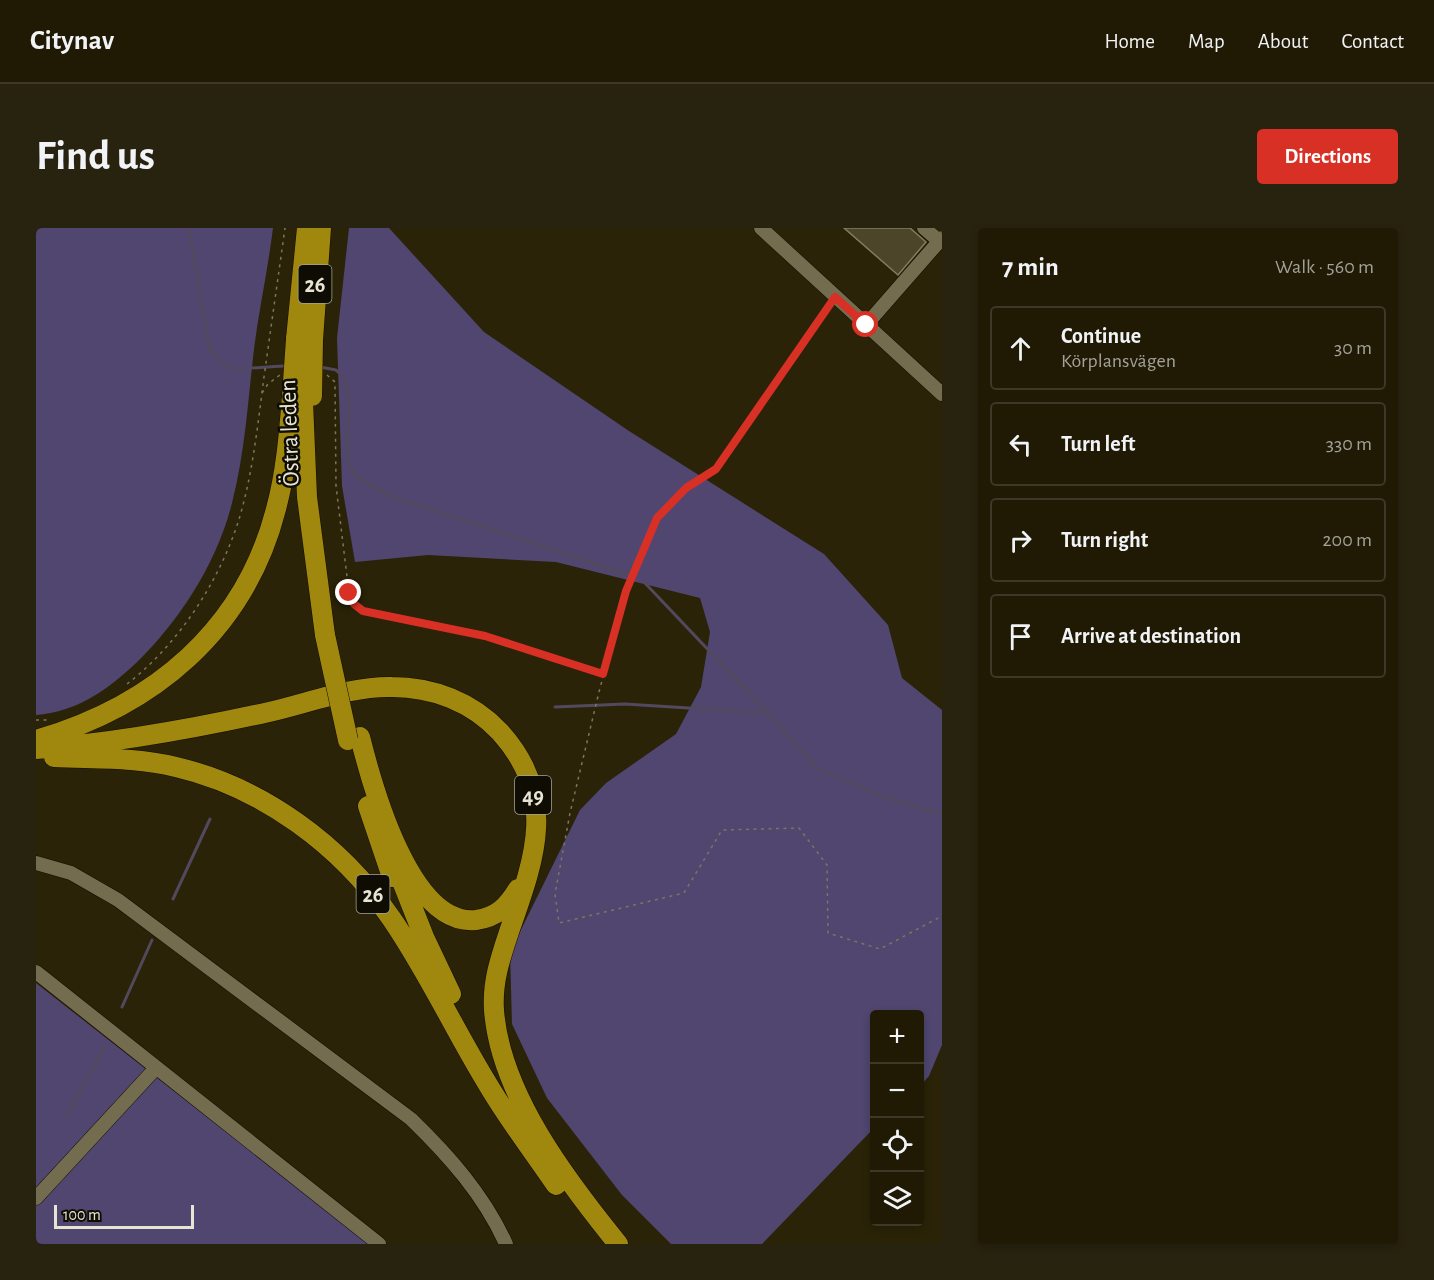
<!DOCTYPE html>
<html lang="en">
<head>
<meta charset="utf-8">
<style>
  body { margin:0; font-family:"Alegreya Sans",sans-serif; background:#28230f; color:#f1f3f6 }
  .controls { position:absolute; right:18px; bottom:18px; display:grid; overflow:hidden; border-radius:6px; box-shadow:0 3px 9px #0003 }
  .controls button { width:54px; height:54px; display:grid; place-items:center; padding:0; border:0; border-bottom:2px solid #3d3827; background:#201a05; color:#f1f3f6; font:30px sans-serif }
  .scale { position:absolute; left:18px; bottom:15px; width:140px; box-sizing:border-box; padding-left:6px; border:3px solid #e8e4d4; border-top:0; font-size:16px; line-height:21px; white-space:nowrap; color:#e8e4d4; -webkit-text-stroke:4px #0f0d03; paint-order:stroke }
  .stop { position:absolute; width:18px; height:18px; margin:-14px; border:4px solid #d93025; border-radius:50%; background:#fff }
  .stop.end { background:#d93025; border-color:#fff; box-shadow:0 2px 6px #0008 }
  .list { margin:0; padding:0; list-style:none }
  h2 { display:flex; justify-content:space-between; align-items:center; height:78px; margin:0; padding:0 24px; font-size:26px }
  h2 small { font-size:20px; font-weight:400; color:#a2a19a }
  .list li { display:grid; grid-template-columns:39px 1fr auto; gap:18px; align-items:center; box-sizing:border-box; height:84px; margin:0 12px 12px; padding:0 12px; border:2px solid #3d3827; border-radius:6px }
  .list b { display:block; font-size:22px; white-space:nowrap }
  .list p { margin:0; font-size:20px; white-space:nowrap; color:#a2a19a }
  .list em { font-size:20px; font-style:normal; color:#a2a19a }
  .icon { flex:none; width:33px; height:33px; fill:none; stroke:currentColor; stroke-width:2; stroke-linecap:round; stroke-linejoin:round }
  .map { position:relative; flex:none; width:906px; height:1016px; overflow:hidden; border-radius:6px }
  header { display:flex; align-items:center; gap:36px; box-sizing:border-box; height:84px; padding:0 30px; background:#201a05; border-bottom:2px solid #3d3827 }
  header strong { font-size:28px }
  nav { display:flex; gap:33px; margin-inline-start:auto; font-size:21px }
  .intro { display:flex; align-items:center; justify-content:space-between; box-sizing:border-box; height:144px; padding:0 36px }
  h1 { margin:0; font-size:42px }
  .button { padding:15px 27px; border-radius:6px; background:#d93025; color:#fff; font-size:21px; font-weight:700 }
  main { display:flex; gap:36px; padding:0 36px }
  aside { flex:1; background:#201a05; border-radius:6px; box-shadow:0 3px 9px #0003 }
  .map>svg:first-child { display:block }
</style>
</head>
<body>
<header>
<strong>Citynav</strong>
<nav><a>Home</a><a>Map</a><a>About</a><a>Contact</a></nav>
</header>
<div class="intro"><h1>Find us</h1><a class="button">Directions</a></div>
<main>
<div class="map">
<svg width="906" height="1016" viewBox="0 0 906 1016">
  <rect width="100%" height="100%" fill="#2a2307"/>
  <!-- forest -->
  <path fill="#504670" d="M0,0h237c-5,41 -14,81 -19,121 -6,51 -9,104 -22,154 -15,60 -53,119 -97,161 -29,27 -59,48 -99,51z
    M313,0h40l95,104 145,99 195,123 64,71 14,53 40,32v335l-13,31 -9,10v-72h-46v114l-112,116h-91l-49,-49 -75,-97 -35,-74 -2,-72 70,-142 26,-27 70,-49 25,-47 9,-55 -10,-34 -144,-36 -128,-7 -73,7 -13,-76 -5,-148z
    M0,755l333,261h-333z"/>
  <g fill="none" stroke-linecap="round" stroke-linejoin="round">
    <!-- stream -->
    <path stroke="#53495e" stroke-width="3" d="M153,0l21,122c8,4 9,13 17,17 9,4 46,-1 59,-1
      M284,139l16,3c28,20 -1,81 18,103 8,10 25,16 36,23l239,79
      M608,354l124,131 49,55 64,28 61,18
      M519,479l70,-3 143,9
      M137,671l37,-80
      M86,779l30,-67
      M31,888l38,-70"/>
  </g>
  <!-- building -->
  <path fill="#4c4529" stroke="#837c5e" stroke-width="1.5" d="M808,0h66l16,14 -28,33z"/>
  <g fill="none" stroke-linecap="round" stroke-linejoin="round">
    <!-- minor casing -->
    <g stroke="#120c00" stroke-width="15">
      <path id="minor" d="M725,0l181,166
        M888,0l15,13
        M830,97l76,-87
        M0,635l35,10 47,27 293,219c38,37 73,76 95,125
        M0,744l343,272
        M0,970l119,-129"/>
    </g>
    <!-- highway casing -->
    <g stroke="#120c00" stroke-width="21">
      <path id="highway" d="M260,111l11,-111
        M277,112l8,-112
        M267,174l4,95 18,138
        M324,509c12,48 50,190 116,183 21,-3 31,-13 42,-31
        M0,512c118,-34 209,-110 240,-231 10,-37 13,-75 16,-113
        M0,521c79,-6 156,-20 233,-37 40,-9 82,-26 123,-25 41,0 80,15 108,45 58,64 35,126 10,197 -9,27 -18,52 -16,81 6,84 73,171 124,234
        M18,529c40,2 83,0 122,10 86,20 165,78 215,151 36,52 63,111 96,165 21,36 46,68 69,102
        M332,578l24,71
        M358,633l30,76 27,57"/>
    </g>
    <!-- path -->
    <path stroke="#7c765f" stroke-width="1.5" stroke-dasharray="3 4.5" stroke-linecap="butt" d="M793,77l-81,122 -32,42 -30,19 -29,30 -31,73 -27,101 -29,121 -15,81 4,29 125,-30 38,-63 77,-2 28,37 1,68 52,16 62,-33
      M291,147l8,7 1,104 13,107 5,11 9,7 122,25 118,38
      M226,165l6,-9 12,-9
      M91,456c52,-40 94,-105 113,-168 13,-45 18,-93 24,-139 7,-50 14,-99 21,-149
      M0,492h13"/>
    <!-- minor -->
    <use href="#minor" stroke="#736c4f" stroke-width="14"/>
    <!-- highway -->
    <use href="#highway" stroke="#a0880e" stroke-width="20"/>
    <!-- highway-bridge casing -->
    <g stroke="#120c00" stroke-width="21" stroke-linecap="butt">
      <path id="highway-bridge" d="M256,168l4,-57
        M276,168l1,-56
        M289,407l23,105"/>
    </g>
    <!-- highway-bridge -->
    <use href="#highway-bridge" stroke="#a0880e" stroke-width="20"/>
  </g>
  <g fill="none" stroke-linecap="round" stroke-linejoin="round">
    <!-- route -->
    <path stroke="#d93025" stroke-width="8" d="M313,365l5,11 9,7 122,25 118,38 23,-83 31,-73 29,-30 30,-19 119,-172 31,28"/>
  </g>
  <g text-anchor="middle" stroke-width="5" stroke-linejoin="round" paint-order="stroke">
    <!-- shield labels -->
    <g fill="#0f0d03" stroke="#a7a495" stroke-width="1.5">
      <rect x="262.5" y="37" width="33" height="38" rx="4.5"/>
      <rect x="479" y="548" width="36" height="38" rx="4.5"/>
      <rect x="320.5" y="647" width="33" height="38" rx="4.5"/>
    </g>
    <g font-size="22" font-weight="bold" fill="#e8e4d4">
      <text x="279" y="64">26</text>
      <text x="497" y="575">49</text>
      <text x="337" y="674">26</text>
    </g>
    <!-- street labels -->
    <g font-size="24" fill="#e8e4d4" stroke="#0f0d03">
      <text transform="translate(253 205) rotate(-92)" y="8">Östra leden</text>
    </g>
  </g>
</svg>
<div class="controls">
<button>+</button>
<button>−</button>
<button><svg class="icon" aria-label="locate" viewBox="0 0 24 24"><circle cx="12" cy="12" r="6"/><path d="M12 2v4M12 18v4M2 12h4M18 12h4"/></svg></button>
<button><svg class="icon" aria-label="layers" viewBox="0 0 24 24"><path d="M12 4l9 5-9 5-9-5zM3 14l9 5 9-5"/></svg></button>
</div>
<div class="scale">100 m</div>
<div class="stop" style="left:830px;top:97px"></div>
<div class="stop end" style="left:313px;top:365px"></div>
</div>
<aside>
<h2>7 min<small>Walk · 560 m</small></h2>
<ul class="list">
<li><svg class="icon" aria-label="ahead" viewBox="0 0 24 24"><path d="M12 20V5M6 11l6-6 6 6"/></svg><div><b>Continue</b><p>Körplansvägen</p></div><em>30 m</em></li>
<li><svg class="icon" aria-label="left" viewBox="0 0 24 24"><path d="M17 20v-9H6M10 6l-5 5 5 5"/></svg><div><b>Turn left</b></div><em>330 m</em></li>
<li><svg class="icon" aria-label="right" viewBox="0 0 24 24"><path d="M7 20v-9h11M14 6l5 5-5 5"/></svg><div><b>Turn right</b></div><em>200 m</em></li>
<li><svg class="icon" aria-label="arrive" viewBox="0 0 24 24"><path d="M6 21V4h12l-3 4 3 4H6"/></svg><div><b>Arrive at destination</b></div></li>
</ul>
</aside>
</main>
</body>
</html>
